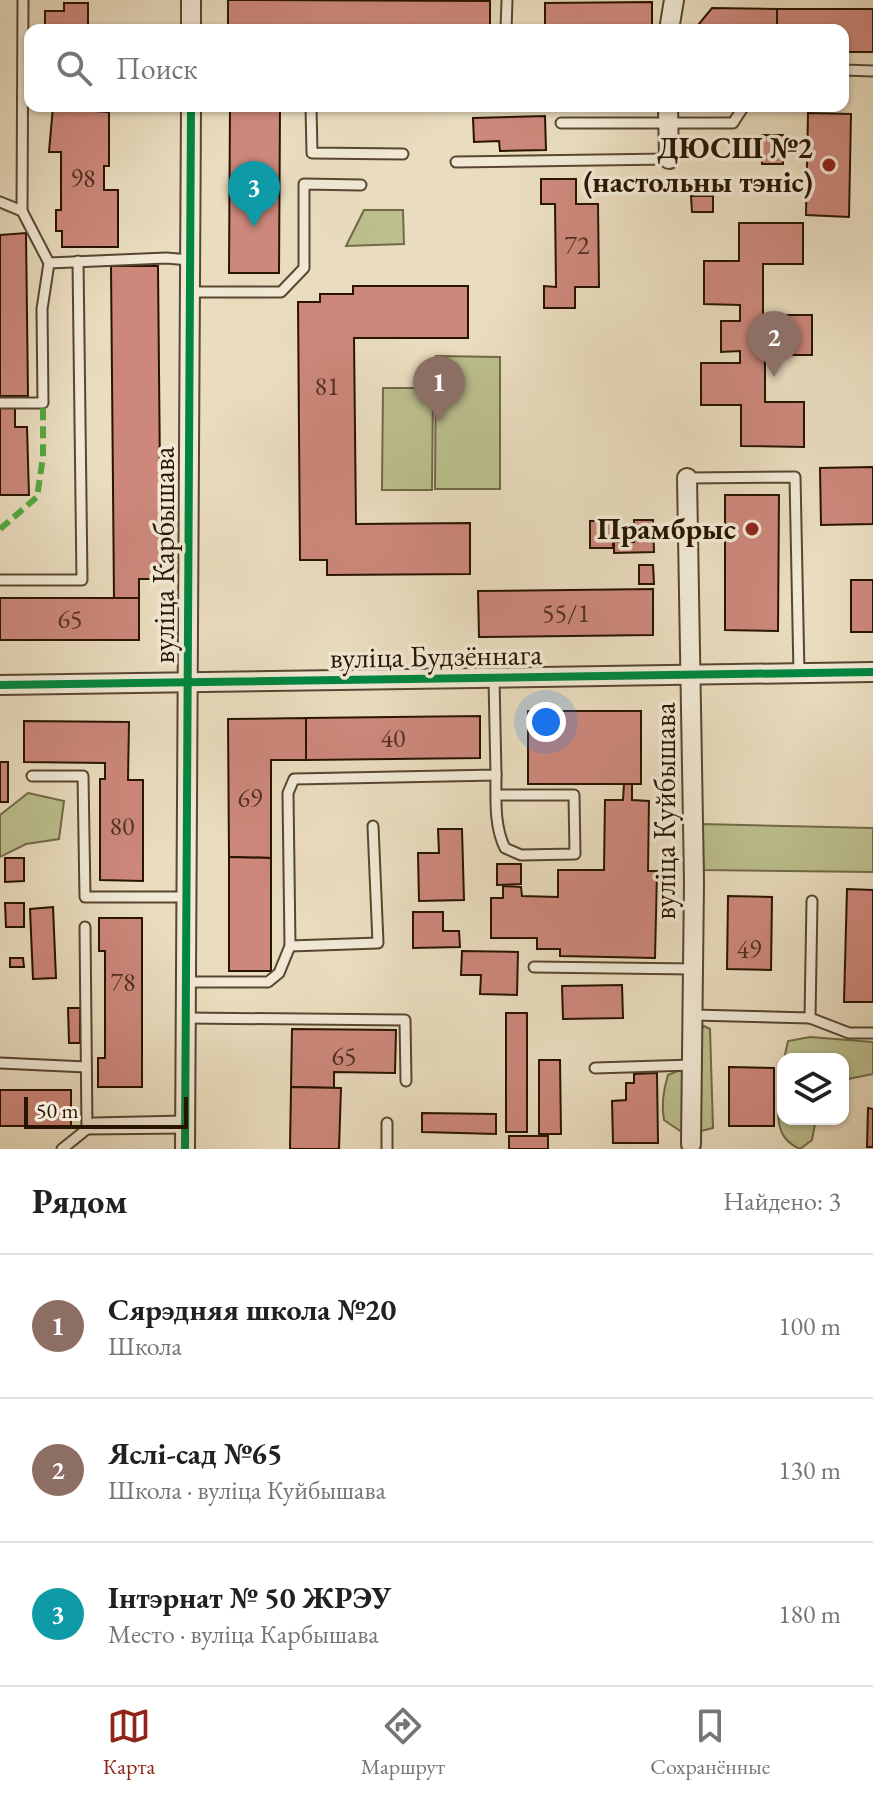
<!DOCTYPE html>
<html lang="ru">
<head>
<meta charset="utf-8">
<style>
	:root { --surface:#fff; --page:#f6f6f6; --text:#202124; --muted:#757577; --line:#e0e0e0; --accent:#8f2418 }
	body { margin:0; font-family:"EB Garamond",serif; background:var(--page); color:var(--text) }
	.controls { position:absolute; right:24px; bottom:24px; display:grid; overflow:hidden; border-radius:16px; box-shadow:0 2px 6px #0004 }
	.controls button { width:72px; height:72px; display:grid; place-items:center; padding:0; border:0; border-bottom:2px solid var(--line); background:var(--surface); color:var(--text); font:40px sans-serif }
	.scale { position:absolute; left:24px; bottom:20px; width:164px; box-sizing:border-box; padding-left:8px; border:4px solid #281400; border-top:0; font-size:22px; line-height:28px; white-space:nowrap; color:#281400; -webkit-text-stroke:6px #f1e9d5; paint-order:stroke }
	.you { position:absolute; left:546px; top:722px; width:28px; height:28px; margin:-20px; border:6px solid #fff; border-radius:50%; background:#1a73e8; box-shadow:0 0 0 12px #1a73e833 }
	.badge { display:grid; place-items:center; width:52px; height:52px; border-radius:50%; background:var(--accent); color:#fff; font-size:26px; font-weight:700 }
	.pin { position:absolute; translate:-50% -66px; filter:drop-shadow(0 2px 4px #0008) }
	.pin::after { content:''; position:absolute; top:42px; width:28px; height:24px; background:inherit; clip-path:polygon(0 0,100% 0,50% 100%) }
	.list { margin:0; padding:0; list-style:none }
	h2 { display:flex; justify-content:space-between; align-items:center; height:104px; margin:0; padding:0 32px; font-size:34px }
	h2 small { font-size:26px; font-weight:400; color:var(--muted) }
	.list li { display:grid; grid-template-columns:52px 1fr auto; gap:24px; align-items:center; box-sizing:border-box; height:144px; padding:0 32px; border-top:2px solid var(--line) }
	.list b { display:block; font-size:30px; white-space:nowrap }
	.list p { margin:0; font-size:26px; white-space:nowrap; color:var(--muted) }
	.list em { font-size:26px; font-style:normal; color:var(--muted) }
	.icon { flex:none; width:44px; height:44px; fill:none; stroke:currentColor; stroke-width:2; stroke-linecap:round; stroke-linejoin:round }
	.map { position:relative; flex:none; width:873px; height:1149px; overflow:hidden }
	.search { position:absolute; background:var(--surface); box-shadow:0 2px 6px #0004; left:24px; right:24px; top:24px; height:88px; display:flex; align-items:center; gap:20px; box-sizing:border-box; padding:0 28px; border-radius:16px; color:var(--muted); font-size:30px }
	.sheet { height:536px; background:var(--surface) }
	nav { display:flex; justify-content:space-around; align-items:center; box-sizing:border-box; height:112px; border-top:2px solid var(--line); background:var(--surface); font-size:22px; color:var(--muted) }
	nav a { display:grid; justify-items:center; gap:4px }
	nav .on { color:var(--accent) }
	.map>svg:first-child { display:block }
	.green { fill:#bcbf8e; stroke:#726a47; stroke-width:2 }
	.building { fill:#cd887b; stroke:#281400; stroke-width:2 }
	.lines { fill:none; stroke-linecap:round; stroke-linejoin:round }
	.service-casing { stroke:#584630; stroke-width:13 }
	.minor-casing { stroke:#584630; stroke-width:22 }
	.service { stroke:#f1e9d5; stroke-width:9 }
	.minor { stroke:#f1e9d5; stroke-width:18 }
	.quiet { stroke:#53a840; stroke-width:6; stroke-dasharray:12 6; stroke-linecap:butt }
	.cycleway-casing { stroke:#f1e9d5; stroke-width:13 }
	.cycleway { stroke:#00873e; stroke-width:8 }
	.poi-dot { fill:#8f2418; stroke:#f1e9d5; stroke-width:3 }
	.labels { text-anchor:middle; stroke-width:7; stroke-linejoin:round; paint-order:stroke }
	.number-label { font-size:26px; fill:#51311f }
	.poi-label { font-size:30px; font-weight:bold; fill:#281400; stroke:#f1e9d5; text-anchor:end }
	.street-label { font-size:30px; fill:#281400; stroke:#f1e9d5 }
</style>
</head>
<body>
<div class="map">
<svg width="873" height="1149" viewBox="0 0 873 1149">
	<rect width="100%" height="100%" fill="#eaddbf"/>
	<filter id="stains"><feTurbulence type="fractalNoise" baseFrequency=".0025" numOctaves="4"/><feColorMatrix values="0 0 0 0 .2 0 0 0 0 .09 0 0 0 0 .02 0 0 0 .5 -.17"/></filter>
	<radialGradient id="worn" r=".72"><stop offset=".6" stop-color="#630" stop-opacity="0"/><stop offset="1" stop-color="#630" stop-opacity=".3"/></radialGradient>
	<g class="green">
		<path d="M364,210H403L404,244L346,246Z"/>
		<path d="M436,356L500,357V489H435Z"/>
		<path d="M383,388H433L432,490H382Z"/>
		<path d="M28,793L64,801L59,839L26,844L0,857V815Z"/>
		<path d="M701,824L873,828V872L704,870Z"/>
		<path d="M704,1026L710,1029L713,1128L686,1135L664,1120C661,1104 663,1091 668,1075L685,1068L697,1035Z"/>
		<path d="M810,1037L873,1042V1074L843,1080V1059H784L788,1041Z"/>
		<path d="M783,1074V1119H816L812,1140L800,1149C768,1135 780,1104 783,1074Z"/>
	</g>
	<g class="building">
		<path d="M228,0L490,1V30H228Z"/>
		<path d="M652,2V30H545V3Z"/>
		<path d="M64,3H88V30H45V11H64Z"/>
		<path d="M712,8L777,9V30H694Z"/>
		<path d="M777,9H873V52H843V30H777Z"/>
		<path d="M53,106H95V111L109,112V166H104V190H118V247H62V231H56V210H61V152H49Z"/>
		<path d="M230,106H280L279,273H229Z"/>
		<path d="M808,113L851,114L849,217L806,215Z"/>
		<path d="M545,116L546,150L500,151L499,141L474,142L473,118Z"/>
		<rect x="762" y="135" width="21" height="29"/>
		<path d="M541,179H576V204H598L599,287H575V308H544V286L556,287L555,204H541Z"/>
		<path d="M691,196H713V212H692Z"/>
		<path d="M739,223H803V264H763V315H812V355H765V402H804V447L741,446V405H701V363H740V351L721,352V321H740V305L704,304V261H739Z"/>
		<path d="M26,233L28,396H0V235Z"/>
		<path d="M111,266H158L161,579H139V598H114Z"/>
		<path d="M353,286H468V338H354L356,524L470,523V574L327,575V560H300L298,302H320V294H353Z"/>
		<path d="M0,408H15V427H27L29,495H0Z"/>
		<path d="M873,467V524L821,525L820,468Z"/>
		<path d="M725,495H779L778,631L725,630Z"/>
		<path d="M634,520H653L654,552L614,553V542H634Z"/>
		<rect x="590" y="521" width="23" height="27"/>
		<path d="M639,565H653L654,584H639Z"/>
		<rect x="851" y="580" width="22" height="52"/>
		<path d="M653,589V635L479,637L478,591Z"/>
		<rect x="0" y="598" width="139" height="42"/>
		<rect x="528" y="711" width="113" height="73"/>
		<path d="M480,716V758L306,760V718Z"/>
		<path d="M306,718V760H271V858L229,857L228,719Z"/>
		<path d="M24,721L129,722L128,780H143V881L100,880V779H105V763L24,762Z"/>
		<rect x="0" y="762" width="8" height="40"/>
		<path d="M624,784H632V800L649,801L648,871H657L655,958L560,956V949H537V938H491V898H503V886L521,887L522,896L558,897V870H604L605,800H623Z"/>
		<path d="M438,829H462L464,900L419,901L418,853H439Z"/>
		<path d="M229,857L271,858V971H229Z"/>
		<path d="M5,858H24V881L5,882Z"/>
		<path d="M497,864H521V884L497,885Z"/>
		<path d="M847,889L873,890V1002H844Z"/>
		<path d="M728,896L772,897L771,970L727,969Z"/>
		<path d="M5,903H24V927H6Z"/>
		<path d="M53,907L56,978L33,979L30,909Z"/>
		<path d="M413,912H443V931H459L460,947L413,948Z"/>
		<path d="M99,918H142V1087H98V1058H105V951H99Z"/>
		<path d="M462,951L518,952L517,995L480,994L481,975H461Z"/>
		<path d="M10,958H23L24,967H10Z"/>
		<path d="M622,985L623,1018L563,1019L562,986Z"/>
		<path d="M68,1008H80V1043H69Z"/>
		<rect x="506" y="1013" width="21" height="119"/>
		<path d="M292,1029L396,1030L395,1073L334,1072V1088L291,1087Z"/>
		<path d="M539,1060H560L561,1134H539Z"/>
		<path d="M729,1067L774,1068V1126H729Z"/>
		<path d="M657,1073L658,1143H613L612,1101L626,1100V1083H634V1074Z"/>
		<path d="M291,1087L341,1088L339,1149H290Z"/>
		<rect x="0" y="1090" width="71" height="36"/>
		<path d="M868,1108L873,1109V1147H867Z"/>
		<path d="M422,1113L496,1114V1134L422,1132Z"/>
		<rect x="509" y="1136" width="39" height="13"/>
	</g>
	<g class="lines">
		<defs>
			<g id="service">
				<path d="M506,30L507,0"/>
				<path d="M843,70L873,71"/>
				<path d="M311,106L312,153L403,154"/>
				<path d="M561,123H733L744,106"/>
				<path d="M456,162L669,159"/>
				<path d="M0,202L22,211L49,263L166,258L190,260"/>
				<path d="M22,211L23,0"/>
				<path d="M190,292H281L304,268V184L361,185"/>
				<path d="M0,403H43L42,309L49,263"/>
				<path d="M687,478L795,477L799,674"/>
				<path d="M0,580H82L78,261"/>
				<path d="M496,775C496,799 494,826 505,848L521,855L575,854L574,795H496"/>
				<path d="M32,776H83L85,897H186"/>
				<path d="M85,927L87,1129"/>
				<path d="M290,946L378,943L373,826"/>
				<path d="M534,967L693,969"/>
				<path d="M186,982H268L279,973L290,946L288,793L294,779L496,775L494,679"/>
				<path d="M693,1015L810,1018L849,1033H873"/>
				<path d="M186,1018L405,1020L406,1081"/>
				<path d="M810,1018L812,901"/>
				<path d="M0,1063L86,1067"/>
				<path d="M595,1068L692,1065"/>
				<path d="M94,1123L185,1121"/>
				<path d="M62,1149L87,1129L185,1128"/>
				<path d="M387,1149V1123"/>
			</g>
			<g id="minor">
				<path d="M191,30V0"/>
				<path d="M669,30L674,0"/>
				<path d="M668,107L669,159"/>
				<path d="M687,478L694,881L691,1144"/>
				<path d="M0,685L873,672"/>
				<path d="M185,1149L191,106"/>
			</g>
		</defs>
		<use href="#service" class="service-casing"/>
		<use href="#minor" class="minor-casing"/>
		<use href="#service" class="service"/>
		<use href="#minor" class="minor"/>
		<path class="quiet" d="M0,529L37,497L43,457V403"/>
		<defs>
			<g id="cycleway">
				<path d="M0,685L873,672"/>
				<path d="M185,1149L191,106"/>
			</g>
		</defs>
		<use href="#cycleway" class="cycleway-casing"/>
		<use href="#cycleway" class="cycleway"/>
	</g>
	<g class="poi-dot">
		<circle cx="829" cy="165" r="8"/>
		<circle cx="752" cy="529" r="8"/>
	</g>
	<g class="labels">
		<g class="number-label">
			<text x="83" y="187">98</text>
			<text x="577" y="254">72</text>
			<text x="327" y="395">81</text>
			<text x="566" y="622">55/1</text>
			<text x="70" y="628">65</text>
			<text x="393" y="747">40</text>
			<text x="250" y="807">69</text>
			<text x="122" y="835">80</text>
			<text x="749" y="958">49</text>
			<text x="123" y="991">78</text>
			<text x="344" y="1065">65</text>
		</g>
		<g class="poi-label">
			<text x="813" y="158">ДЮСШ №2<tspan x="813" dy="34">(настольны тэніс)</tspan></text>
			<text x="736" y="539">Прамбрыс</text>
		</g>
		<g class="street-label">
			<text transform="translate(164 555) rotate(-90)" y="10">вуліца Карбышава</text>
			<text transform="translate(436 656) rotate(-1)" y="10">вуліца Будзённага</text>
			<text transform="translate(665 811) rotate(-90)" y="10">вуліца Куйбышава</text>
		</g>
	</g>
	<rect width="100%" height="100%" filter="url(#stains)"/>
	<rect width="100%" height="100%" fill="url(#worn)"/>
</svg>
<div class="controls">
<button><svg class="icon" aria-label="layers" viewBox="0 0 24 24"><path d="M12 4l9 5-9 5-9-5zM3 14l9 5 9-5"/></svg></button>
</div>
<div class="scale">50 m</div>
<div class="you"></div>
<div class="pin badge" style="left:439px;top:422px;background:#8d6e63">1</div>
<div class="pin badge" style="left:774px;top:377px;background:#8d6e63">2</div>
<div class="pin badge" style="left:254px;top:227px;background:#0f9aa8">3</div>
<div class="search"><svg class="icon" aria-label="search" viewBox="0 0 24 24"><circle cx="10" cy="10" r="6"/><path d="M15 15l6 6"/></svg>Поиск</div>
</div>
<section class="sheet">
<h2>Рядом<small>Найдено: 3</small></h2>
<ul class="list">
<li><span class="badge" style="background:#8d6e63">1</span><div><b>Сярэдняя школа №20</b><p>Школа</p></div><em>100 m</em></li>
<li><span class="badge" style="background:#8d6e63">2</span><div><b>Яслі-сад №65</b><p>Школа · вуліца Куйбышава</p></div><em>130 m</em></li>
<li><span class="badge" style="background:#0f9aa8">3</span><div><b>Інтэрнат № 50 ЖРЭУ</b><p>Место · вуліца Карбышава</p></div><em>180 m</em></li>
</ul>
</section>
<nav>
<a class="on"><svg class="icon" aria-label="map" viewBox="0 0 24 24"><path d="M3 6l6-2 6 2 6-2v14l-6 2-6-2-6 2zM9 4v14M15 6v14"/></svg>Карта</a>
<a><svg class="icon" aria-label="directions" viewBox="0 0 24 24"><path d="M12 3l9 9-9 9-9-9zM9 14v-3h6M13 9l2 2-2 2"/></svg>Маршрут</a>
<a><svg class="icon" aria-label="saved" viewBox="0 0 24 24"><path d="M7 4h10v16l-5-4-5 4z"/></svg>Сохранённые</a>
</nav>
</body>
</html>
